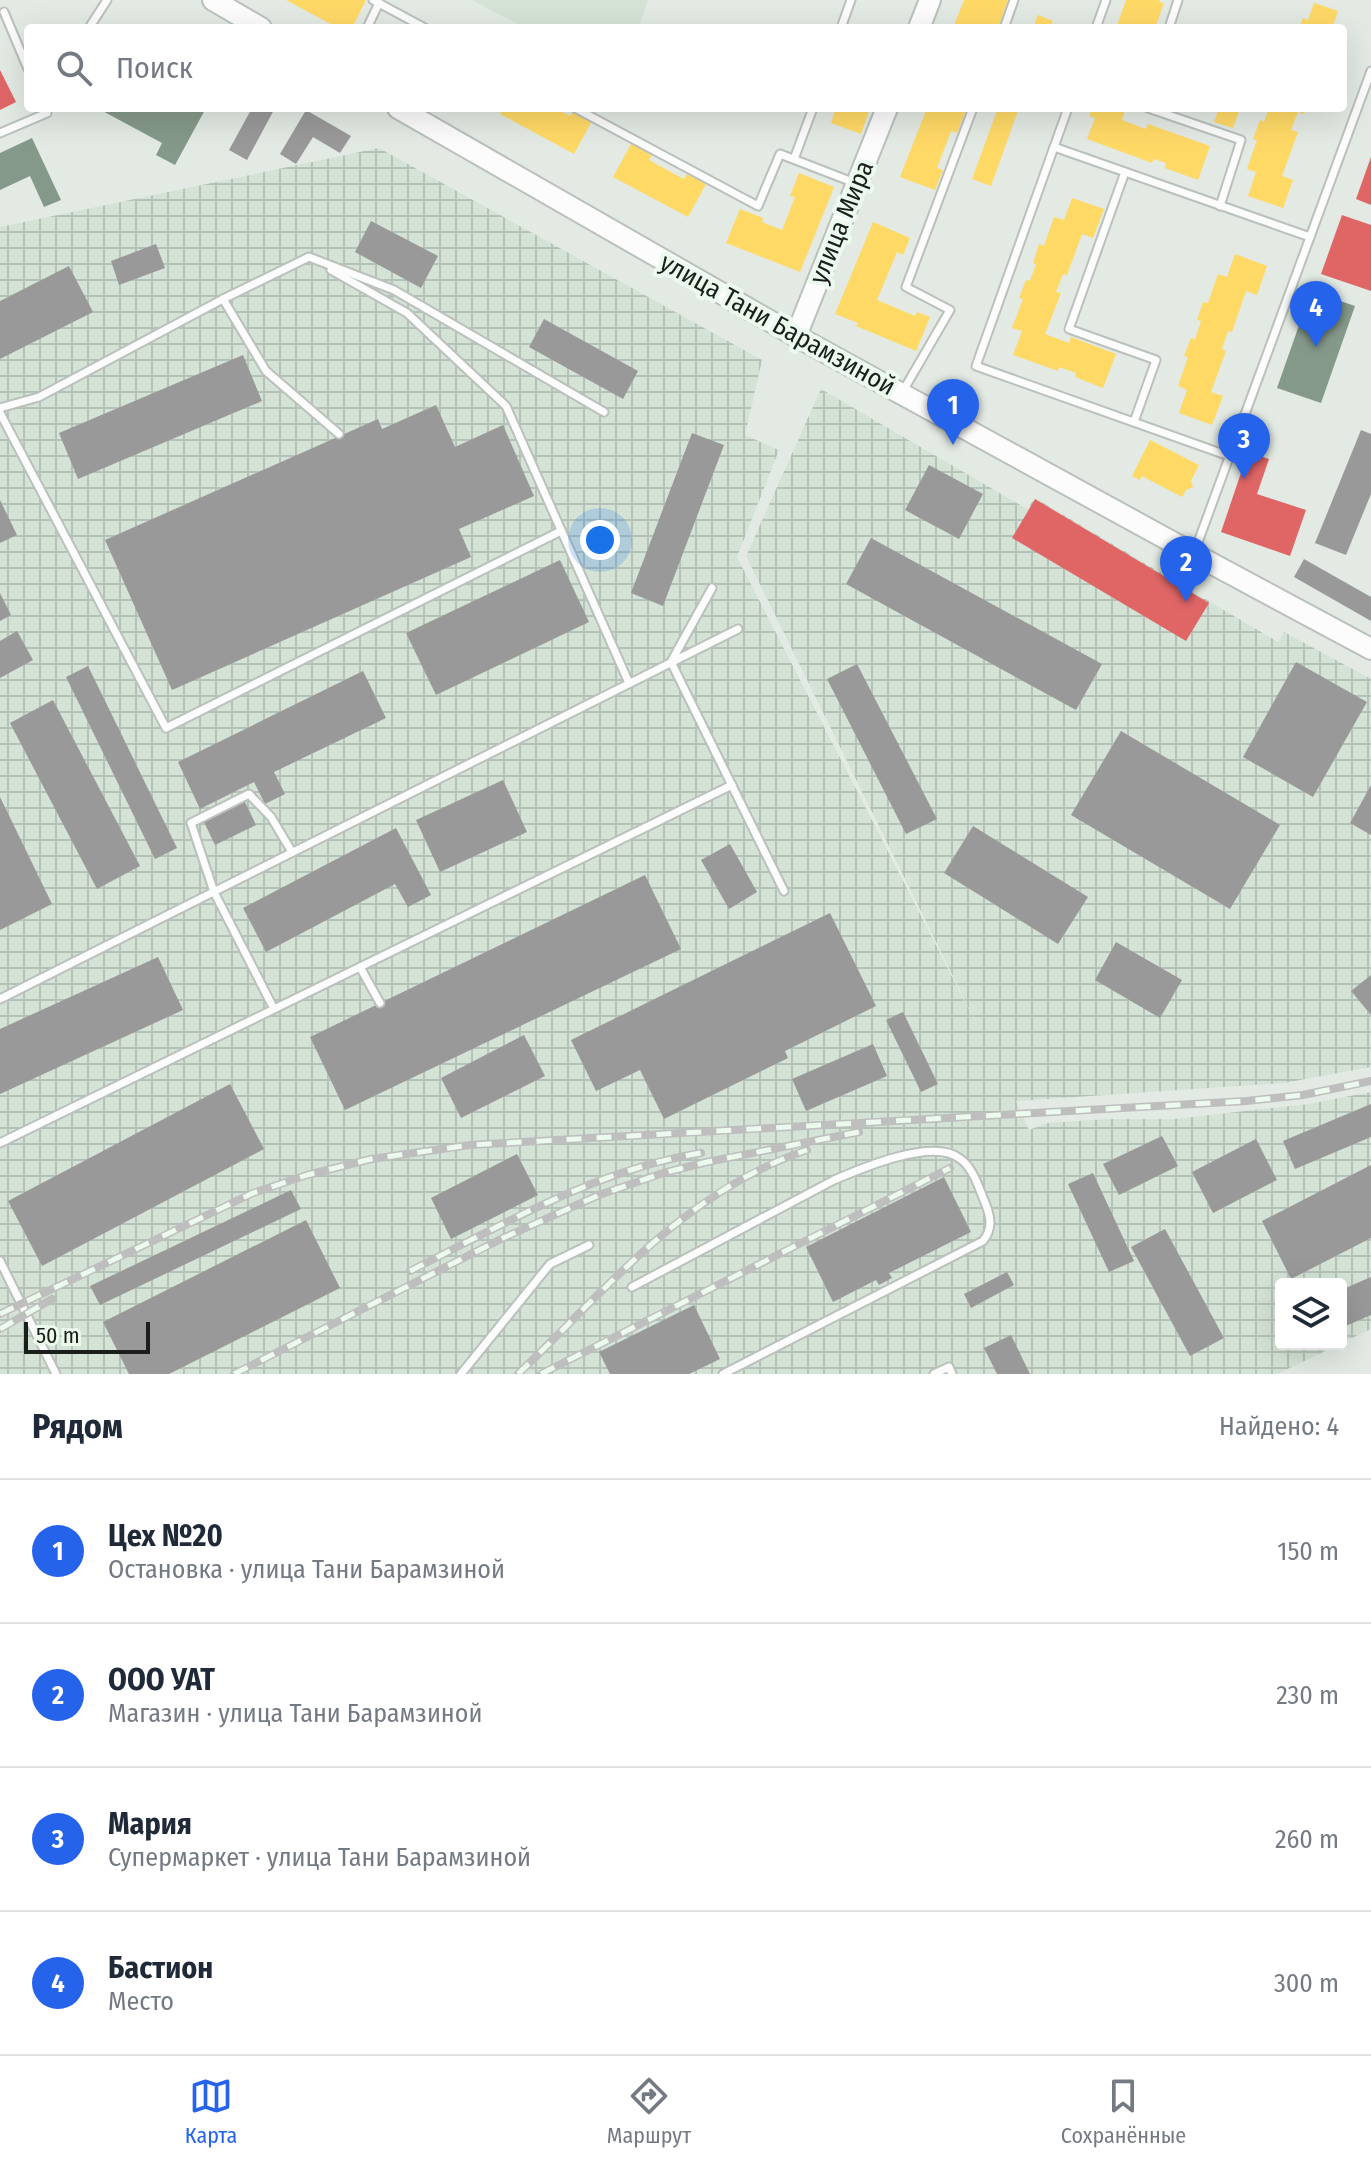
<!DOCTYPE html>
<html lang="ru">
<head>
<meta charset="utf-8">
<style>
	:root { --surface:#fff; --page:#f2f2f3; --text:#1f2937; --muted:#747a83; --line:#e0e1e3; --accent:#2563eb }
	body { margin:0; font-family:"Fira Sans Condensed",sans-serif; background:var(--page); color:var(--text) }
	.controls { position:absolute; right:24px; bottom:24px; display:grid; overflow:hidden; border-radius:8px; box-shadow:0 8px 32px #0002 }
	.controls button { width:72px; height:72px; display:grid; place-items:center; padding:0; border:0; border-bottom:2px solid var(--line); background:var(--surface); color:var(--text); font:40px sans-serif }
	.scale { position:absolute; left:24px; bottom:20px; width:126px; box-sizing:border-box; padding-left:8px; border:4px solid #1a1f1b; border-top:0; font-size:22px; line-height:28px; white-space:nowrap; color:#1a1f1b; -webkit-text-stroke:6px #ebfaed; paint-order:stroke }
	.you { position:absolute; left:600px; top:540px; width:28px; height:28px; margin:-20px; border:6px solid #fff; border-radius:50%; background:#1a73e8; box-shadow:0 0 0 12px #1a73e833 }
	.badge { display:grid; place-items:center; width:52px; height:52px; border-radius:50%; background:var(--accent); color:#fff; font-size:26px; font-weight:700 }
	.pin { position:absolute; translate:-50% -66px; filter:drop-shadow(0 2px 4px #0008) }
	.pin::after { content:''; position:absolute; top:42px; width:28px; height:24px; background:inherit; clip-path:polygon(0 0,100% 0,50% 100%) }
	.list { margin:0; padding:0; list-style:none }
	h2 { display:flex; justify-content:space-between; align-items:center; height:104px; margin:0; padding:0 32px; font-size:34px }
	h2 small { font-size:26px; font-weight:400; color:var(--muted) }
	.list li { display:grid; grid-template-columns:52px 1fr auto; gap:24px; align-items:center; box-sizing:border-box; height:144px; padding:0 32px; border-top:2px solid var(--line) }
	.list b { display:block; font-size:30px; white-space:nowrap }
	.list p { margin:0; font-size:26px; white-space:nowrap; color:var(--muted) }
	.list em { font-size:26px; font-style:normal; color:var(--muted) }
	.icon { flex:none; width:44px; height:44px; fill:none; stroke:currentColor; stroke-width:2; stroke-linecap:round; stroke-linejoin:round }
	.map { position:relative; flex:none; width:1371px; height:1374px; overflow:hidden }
	.search { position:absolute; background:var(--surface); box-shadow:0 8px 32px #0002; left:24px; right:24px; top:24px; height:88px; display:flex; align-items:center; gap:20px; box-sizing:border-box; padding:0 28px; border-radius:8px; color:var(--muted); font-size:30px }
	.sheet { height:680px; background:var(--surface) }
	nav { display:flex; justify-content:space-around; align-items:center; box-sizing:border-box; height:112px; border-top:2px solid var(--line); background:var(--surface); font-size:22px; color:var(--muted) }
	nav a { display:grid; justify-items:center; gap:4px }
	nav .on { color:var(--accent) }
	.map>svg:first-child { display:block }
	.built { fill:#d4e3d6 }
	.industrial { fill:url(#industrial-grid) }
	.homes { fill:#ffd966 }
	.shops { fill:#e06666 }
	.industry { fill:#999 }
	.building { fill:#85998a }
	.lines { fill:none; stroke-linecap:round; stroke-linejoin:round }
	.lane-casing { stroke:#bac0bb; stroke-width:11 }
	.secondary-casing { stroke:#bac0bb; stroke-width:24 }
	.lane { stroke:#fbfcfb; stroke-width:7 }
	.secondary { stroke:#fbfcfb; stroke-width:20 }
	.rail-casing { stroke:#bdbebd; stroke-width:8 }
	.rail { stroke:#ebfaed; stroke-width:5; stroke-dasharray:15; stroke-linecap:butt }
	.labels { text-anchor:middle; stroke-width:8; stroke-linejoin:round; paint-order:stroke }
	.street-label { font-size:26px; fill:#1a1f1b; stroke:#ebfaed }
</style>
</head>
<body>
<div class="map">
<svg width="1371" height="1374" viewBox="0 0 1371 1374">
	<defs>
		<pattern id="industrial-grid" width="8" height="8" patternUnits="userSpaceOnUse" patternTransform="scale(2)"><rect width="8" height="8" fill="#d4e3d6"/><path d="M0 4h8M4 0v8" fill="none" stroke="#b5c2b7"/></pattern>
	</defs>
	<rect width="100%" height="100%" fill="#e2eae3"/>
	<path class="built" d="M472,0H648L638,28H525Z"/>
	<path class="industrial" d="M379,148L762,360L745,435L779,450L737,557L978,1027L746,556L821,389L1027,509L1035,498L1278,642L1284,632L1371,679V1067L1284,1083L1016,1101L1029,1130L1047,1123L1107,1119H1174L1308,1104L1371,1092V1329L1341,1343V1284H1281V1344H1340L1277,1374H0V227Z"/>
	<g class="homes">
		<path d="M286,0H366L352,28H338Z"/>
		<path d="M964,0H1008L998,28H953Z"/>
		<path d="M1126,0H1160L1159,2L1164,3L1155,28H1116Z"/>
		<path d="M1314,3L1338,11L1332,28H1299L1303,18L1308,20Z"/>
		<path d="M1038,15L1053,21L1050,28H1033Z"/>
		<path d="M503,108H555L570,116L573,111L592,121L574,154L500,114Z"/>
		<path d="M836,108H870L861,134L831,123Z"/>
		<path d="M927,108H956L965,112L957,133L951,131L937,168L943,170L935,190L900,177Z"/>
		<path d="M998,108H1019L991,186L972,179Z"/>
		<path d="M1092,108H1126L1122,120L1146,129L1148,124L1210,146L1198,180L1165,168L1166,163L1154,159L1152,163L1087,139L1095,118L1089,116Z"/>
		<path d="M1219,108L1240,109L1233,128L1214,122Z"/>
		<path d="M1269,108H1306L1304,114L1298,112L1291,130L1298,132L1282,176L1293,180L1283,208L1248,196L1256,172L1247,169L1257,140L1253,139L1260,120L1264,122Z"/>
		<path d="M631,144L652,155L649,160L680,177L684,179L687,174L706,184L688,217L613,177Z"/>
		<path d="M799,173L834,187L800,272L726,243L740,209L763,218L762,222L782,230L795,197L790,196Z"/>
		<path d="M1072,198L1104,209L1093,238L1082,234L1067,275L1063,274L1056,292L1061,293L1045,334L1069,343L1071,337L1116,354L1103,388L1075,377L1076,373L1059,367L1058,371L1013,355L1022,331L1012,328L1023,299L1019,298L1026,280L1030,281L1036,264L1033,263L1039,244L1044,246L1054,217L1064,220Z"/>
		<path d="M873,222L910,238L903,255L897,252L877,300L915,316L917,312L930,317L916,351L856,326L858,323L835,314Z"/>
		<path d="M1235,254L1267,266L1257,295L1246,291L1232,332L1228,331L1222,349L1226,351L1211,392L1223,396L1212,425L1179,413L1187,390L1178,386L1188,357L1184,356L1191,338L1195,339L1201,321L1197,320L1203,302L1208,303L1218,274L1227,277Z"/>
		<path d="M1150,440L1199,465L1191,481L1193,487L1186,490L1182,497L1142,476L1140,480L1132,476Z"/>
	</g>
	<g class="shops">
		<path d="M0,70L16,102L0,110Z"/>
		<path d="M1371,157V205L1356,199Z"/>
		<path d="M1342,215L1371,225V291L1321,274Z"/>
		<path d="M1248,452L1269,459L1257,494L1306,510L1290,556L1221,532Z"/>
		<path d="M1035,499L1209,603L1186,641L1012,538Z"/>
	</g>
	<g class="industry">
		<path d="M252,108H275L247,160L229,150Z"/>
		<path d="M306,110L351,136L340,153L313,137L296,164L280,154Z"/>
		<path d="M371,221L438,256L421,288L355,252Z"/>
		<path d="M156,244L165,268L119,285L111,261Z"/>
		<path d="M69,266L93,312L0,359V301Z"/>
		<path d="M544,319L638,371L623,399L529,347Z"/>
		<path d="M243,355L262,401L78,479L59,433Z"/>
		<path d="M436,405L455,447L503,425L534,496L459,529L471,557L172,690L105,540L378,419L382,429Z"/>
		<path d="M1361,430L1371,434V494L1346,555L1315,543Z"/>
		<path d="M692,433L724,445L663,606L631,593Z"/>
		<path d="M929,465L983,494L959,539L905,510Z"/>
		<path d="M0,500L17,535L0,543Z"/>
		<path d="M871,538L1102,664L1076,710L846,584Z"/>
		<path d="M1304,559L1371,597V621L1294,577Z"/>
		<path d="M560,560L589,622L436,695L406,633Z"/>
		<path d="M0,593L11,615L0,621Z"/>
		<path d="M17,631L33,660L0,678V641Z"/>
		<path d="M1296,662L1367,702L1313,797L1243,757Z"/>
		<path d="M857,664L937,819L906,834L827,679Z"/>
		<path d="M88,666L177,848L155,859L66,677Z"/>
		<path d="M363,671L386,718L274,772L285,794L265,804L254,782L200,809L178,762Z"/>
		<path d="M53,700L140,866L97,889L10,723Z"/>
		<path d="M1121,731L1280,825L1230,909L1071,815Z"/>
		<path d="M503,780L527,832L440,872L416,820Z"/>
		<path d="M1371,785V835L1350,823Z"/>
		<path d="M0,797L52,904L0,930Z"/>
		<path d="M245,802L256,825L215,845L204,822Z"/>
		<path d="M973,826L1088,897L1058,944L944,873Z"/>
		<path d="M396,828L431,895L408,907L395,884L266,952L243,908Z"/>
		<path d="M730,844L757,892L729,909L701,860Z"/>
		<path d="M645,875L681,949L345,1110L310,1037Z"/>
		<path d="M830,913L876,1006L785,1051L788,1058L664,1119L640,1070L596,1091L571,1040Z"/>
		<path d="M1116,942L1182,980L1160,1018L1095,980Z"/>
		<path d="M158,957L183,1010L0,1094V1029Z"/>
		<path d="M1371,975V1015L1351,991Z"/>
		<path d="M903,1012L938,1084L921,1092L886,1020Z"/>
		<path d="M524,1035L545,1076L461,1118L441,1078Z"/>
		<path d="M873,1044L887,1076L806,1111L792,1079Z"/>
		<path d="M230,1084L264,1149L42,1266L8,1201Z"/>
		<path d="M1371,1104V1137L1295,1169L1283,1141Z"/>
		<path d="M1162,1136L1178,1166L1119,1195L1103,1164Z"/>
		<path d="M1256,1139L1277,1180L1213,1213L1192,1172Z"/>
		<path d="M517,1154L538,1195L451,1239L431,1198Z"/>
		<path d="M1371,1165V1238L1291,1279L1262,1221Z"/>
		<path d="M1093,1173L1134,1261L1109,1272L1068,1184Z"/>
		<path d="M944,1177L971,1232L889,1273L892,1278L879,1285L876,1280L833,1302L806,1247Z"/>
		<path d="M291,1190L301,1209L100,1305L90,1286Z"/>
		<path d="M306,1220L340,1288L169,1374H129L103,1322Z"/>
		<path d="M1165,1229L1224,1338L1190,1356L1131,1247Z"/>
		<path d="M1007,1272L1014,1285L971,1308L964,1294Z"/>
		<path d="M1371,1277V1315L1341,1328V1290Z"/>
		<path d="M694,1305L720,1359L689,1374H610L599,1352Z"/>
		<path d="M1011,1335L1030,1374H997L984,1348Z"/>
	</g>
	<g class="building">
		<path d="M97,108H206L175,165L156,155L162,143Z"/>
		<path d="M32,138L61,200L44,207L30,176L0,190V153Z"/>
		<path d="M1311,291L1355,306L1321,403L1277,388Z"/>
	</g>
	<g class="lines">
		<defs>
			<g id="lane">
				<path d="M373,0L425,28"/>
				<path d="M4,12L28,69"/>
				<path d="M89,28L107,0"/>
				<path d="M367,28L379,3"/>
				<path d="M841,28L851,0"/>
				<path d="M1004,28L1014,0"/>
				<path d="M1096,28L1106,0"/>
				<path d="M1169,28L1178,0"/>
				<path d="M575,108L758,206L780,154L855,183"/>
				<path d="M1068,108L1054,147L1310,237"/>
				<path d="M1148,108L1241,140L1220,206"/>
				<path d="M0,133L47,113L44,108"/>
				<path d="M1054,147L976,366L1229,456"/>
				<path d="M794,159L813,108"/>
				<path d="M1125,172L1069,329L1156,360L1134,422"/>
				<path d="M331,270L407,313L506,406L629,683"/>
				<path d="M223,299L266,371L339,434"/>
				<path d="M903,391L950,310L906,287L973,108"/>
				<path d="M0,408L39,397L223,299L309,257L394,290L604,412"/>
				<path d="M0,413L166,728L561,531"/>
				<path d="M1194,553L1371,71"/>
				<path d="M712,588L671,662L784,891"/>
				<path d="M360,967L380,1003"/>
				<path d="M0,999L738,629"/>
				<path d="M274,1009L214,892L191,823L249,794L271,817L292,852"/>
				<path d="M0,1143L732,785"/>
				<path d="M0,1261L56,1374"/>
				<path d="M632,1287L834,1180C862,1168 932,1138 959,1158C973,1167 978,1186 984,1200C990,1214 994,1228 983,1241L723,1374"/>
				<path d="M461,1374L550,1264L589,1245"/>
				<path d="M934,1374L949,1367L952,1374"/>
			</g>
			<g id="secondary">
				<path d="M213,0L261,28"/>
				<path d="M919,28L930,0"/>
				<path d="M398,108L796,336L1194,554L1371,649"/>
				<path d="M796,336L887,108"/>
			</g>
		</defs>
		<use href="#lane" class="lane-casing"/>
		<use href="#secondary" class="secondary-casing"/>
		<use href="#lane" class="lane"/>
		<use href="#secondary" class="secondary"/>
		<defs>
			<g id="rail">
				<path d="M410,1271C504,1224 596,1170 701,1153"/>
				<path d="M0,1314L253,1193L307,1175L371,1159L470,1145L1246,1101L1303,1095L1371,1081"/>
				<path d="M0,1329L52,1299"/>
				<path d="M234,1374L503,1238L599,1195L663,1173L707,1162L859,1132"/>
				<path d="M518,1374C607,1289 685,1191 807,1150"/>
				<path d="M541,1374L950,1168"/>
			</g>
		</defs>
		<use href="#rail" class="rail-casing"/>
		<use href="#rail" class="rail"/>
	</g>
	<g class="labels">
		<g class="street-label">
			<text transform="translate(841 222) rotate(-68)" y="9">улица Мира</text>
			<text transform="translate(778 324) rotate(29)" y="9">улица Тани Барамзиной</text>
		</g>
	</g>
</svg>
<div class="controls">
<button><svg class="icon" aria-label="layers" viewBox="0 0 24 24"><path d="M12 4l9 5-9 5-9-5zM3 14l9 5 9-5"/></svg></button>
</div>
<div class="scale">50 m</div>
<div class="you"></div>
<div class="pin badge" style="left:953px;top:445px">1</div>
<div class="pin badge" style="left:1186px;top:602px">2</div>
<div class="pin badge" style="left:1244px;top:479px">3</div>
<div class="pin badge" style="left:1316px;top:347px">4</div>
<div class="search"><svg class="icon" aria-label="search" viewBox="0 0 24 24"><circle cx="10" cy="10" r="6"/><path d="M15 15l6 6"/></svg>Поиск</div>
</div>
<section class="sheet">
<h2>Рядом<small>Найдено: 4</small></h2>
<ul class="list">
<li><span class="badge">1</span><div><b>Цех №20</b><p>Остановка · улица Тани Барамзиной</p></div><em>150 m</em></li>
<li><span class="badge">2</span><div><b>ООО УАТ</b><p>Магазин · улица Тани Барамзиной</p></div><em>230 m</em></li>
<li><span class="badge">3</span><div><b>Мария</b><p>Супермаркет · улица Тани Барамзиной</p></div><em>260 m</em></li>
<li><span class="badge">4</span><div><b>Бастион</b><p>Место</p></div><em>300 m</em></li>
</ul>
</section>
<nav>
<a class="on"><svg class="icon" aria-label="map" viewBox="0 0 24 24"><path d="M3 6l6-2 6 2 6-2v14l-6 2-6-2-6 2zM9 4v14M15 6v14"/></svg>Карта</a>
<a><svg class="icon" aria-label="directions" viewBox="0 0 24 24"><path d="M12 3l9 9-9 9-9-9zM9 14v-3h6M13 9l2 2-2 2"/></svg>Маршрут</a>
<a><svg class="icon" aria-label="saved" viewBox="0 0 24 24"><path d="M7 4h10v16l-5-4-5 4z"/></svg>Сохранённые</a>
</nav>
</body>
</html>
